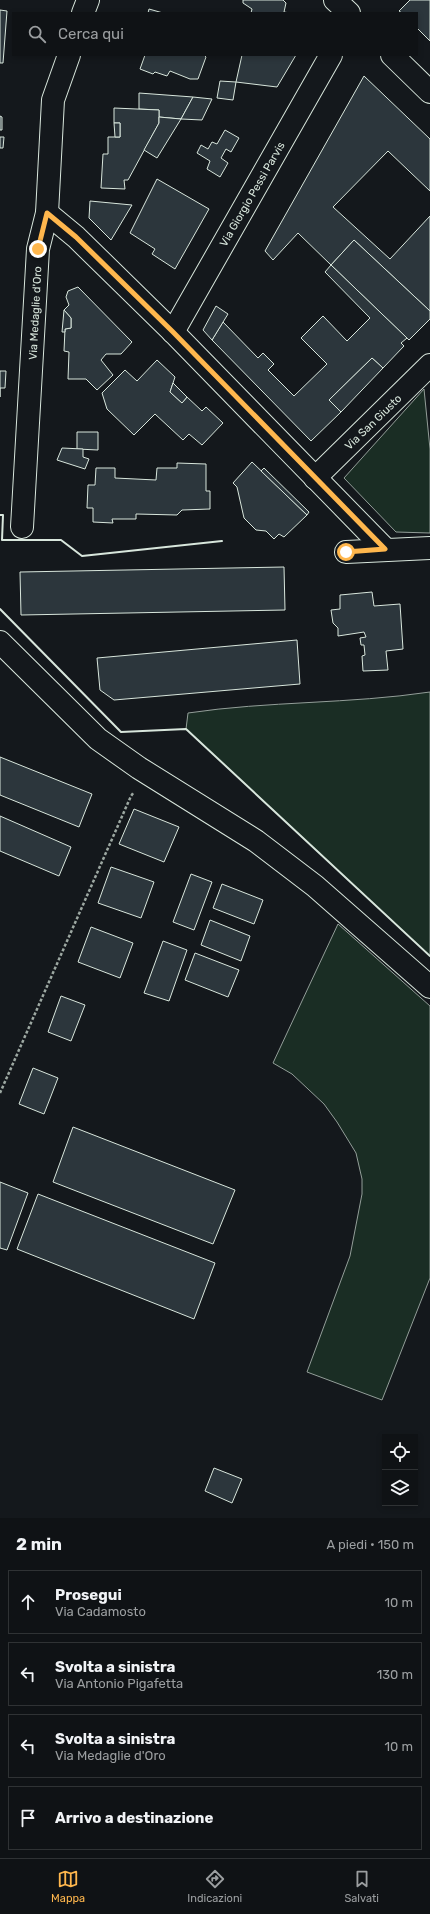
<!DOCTYPE html>
<html lang="it">
<head>
<meta charset="utf-8">
<style>
	:root { --surface:#0f1215; --page:#1d2022; --text:#f1f3f6; --muted:#9b9ea0; --line:#2f3234; --accent:#ffb74d }
	body { margin:0; font-family:Rubik,sans-serif; background:var(--page); color:var(--text) }
	.controls { position:absolute; right:12px; bottom:12px; display:grid; overflow:hidden; border-radius:0px; box-shadow:0 2px 6px #0003 }
	.controls button { width:36px; height:36px; display:grid; place-items:center; padding:0; border:0; border-bottom:1px solid var(--line); background:var(--surface); color:var(--text); font:20px sans-serif }
	.stop { position:absolute; width:12px; height:12px; margin:-9px; border:3px solid #ffb74d; border-radius:50%; background:#fff }
	.stop.end { background:#ffb74d; border-color:#fff; box-shadow:0 1px 4px #0008 }
	.list { margin:0; padding:0; list-style:none }
	h2 { display:flex; justify-content:space-between; align-items:center; height:52px; margin:0; padding:0 16px; font-size:17px }
	h2 small { font-size:13px; font-weight:400; color:var(--muted) }
	.list li { display:grid; grid-template-columns:26px 1fr auto; gap:12px; align-items:center; box-sizing:border-box; height:64px; margin:0 8px 8px; padding:0 8px; border:1px solid var(--line); border-radius:0px }
	.list b { display:block; font-size:15px; white-space:nowrap }
	.list p { margin:0; font-size:13px; white-space:nowrap; color:var(--muted) }
	.list em { font-size:13px; font-style:normal; color:var(--muted) }
	.icon { flex:none; width:22px; height:22px; fill:none; stroke:currentColor; stroke-width:2; stroke-linecap:round; stroke-linejoin:round }
	.map { position:relative; flex:none; width:430px; height:1518px; overflow:hidden }
	.search { position:absolute; background:var(--surface); box-shadow:0 2px 6px #0003; left:12px; right:12px; top:12px; height:44px; display:flex; align-items:center; gap:10px; box-sizing:border-box; padding:0 14px; border-radius:0px; color:var(--muted); font-size:15px }
	.sheet { height:340px; background:var(--surface) }
	nav { display:flex; justify-content:space-around; align-items:center; box-sizing:border-box; height:56px; border-top:1px solid var(--line); background:var(--surface); font-size:11px; color:var(--muted) }
	nav a { display:grid; justify-items:center; gap:2px }
	nav .on { color:var(--accent) }
	.map>svg:first-child { display:block }
	.green { fill:#1a2d24; stroke:#939e99 }
	.building { fill:#2c363c; stroke:#d8e6dc }
	.lines { fill:none; stroke-linecap:round; stroke-linejoin:round }
	.minor-casing { stroke:#d8e6dc; stroke-width:24 }
	.path { stroke:#9da8a2; stroke-width:2.5; stroke-dasharray:3 2; stroke-linecap:butt }
	.minor { stroke:#14181c; stroke-width:22 }
	.wall { stroke:#d8e6dc; stroke-width:2 }
	.route { stroke:#ffb74d; stroke-width:5 }
	.labels { text-anchor:middle; stroke-width:3; stroke-linejoin:round; paint-order:stroke }
	.street-label { font-size:11px; fill:#d8e6dc; stroke:#14181c }
</style>
</head>
<body>
<div class="map">
<svg width="430" height="1518" viewBox="0 0 430 1518">
	<rect width="100%" height="100%" fill="#14181c"/>
	<g class="green">
		<path d="M424,389L430,449V533L396,532L344,478Z"/>
		<path d="M430,692V956L186,729L188,713C268,701 350,704 430,692Z"/>
		<path d="M338,924L430,1006V1278L382,1400L307,1372L350,1256L362,1194V1179L356,1153L337,1122L324,1104L292,1074L273,1063Z"/>
	</g>
	<g class="building">
		<path d="M243,0H283L286,3L284,12L290,13H251L252,9L243,3Z"/>
		<path d="M410,0H430V41L417,28V13H402L399,11Z"/>
		<path d="M149,9L163,13H148Z"/>
		<path d="M0,10L7,11L3,63H0Z"/>
		<path d="M145,55H204L206,57L198,79H190L170,71L167,76L155,72L153,74L140,69Z"/>
		<path d="M242,55H296L277,87L236,82Z"/>
		<path d="M364,76L430,139V191L388,151L333,207L390,259L430,216V311L354,240L331,265L298,233L273,260L265,251Z"/>
		<path d="M220,81L236,82L233,100L217,98Z"/>
		<path d="M139,93L193,97L181,119L159,117V110L139,109Z"/>
		<path d="M193,97L212,99L202,120L181,119Z"/>
		<path d="M114,108L159,110V123L128,180H124L125,189L101,188L103,154H108V137H120V123H114Z"/>
		<path d="M0,116L2,117V130H0Z"/>
		<path d="M159,117L181,119L157,158L144,150L159,123Z"/>
		<path d="M114,123H120V137H115Z"/>
		<path d="M225,130L239,138L231,152L226,149L221,158L228,163L220,177L207,169L210,161L197,153L201,145L208,149L212,142L217,144Z"/>
		<path d="M0,137H4L3,148H0Z"/>
		<path d="M157,179L209,209L175,269L152,254L155,249L130,233Z"/>
		<path d="M90,201L132,205L111,240L89,218Z"/>
		<path d="M354,240L430,311V319L409,340L331,265Z"/>
		<path d="M331,265L407,338L401,343L404,346L383,368L372,358L329,400L341,412L311,441L212,340L223,322L258,358L263,353L274,364L268,370L294,396L327,364L301,338L323,316L347,341L370,318L325,272Z"/>
		<path d="M78,287L132,342L121,354H106L101,360L113,375L97,390L86,379H68L69,352L64,351L65,329L71,328V318L64,310L69,305L66,297L68,291Z"/>
		<path d="M216,306L228,314L212,340L203,330Z"/>
		<path d="M64,310L71,318V328L65,329V332H62Z"/>
		<path d="M372,358L383,368L341,412L329,400Z"/>
		<path d="M157,360L175,377L170,392L182,403L187,397L202,411L206,407L223,423L202,445L189,434L183,440L155,414L134,435L107,409L102,393L125,370L137,381Z"/>
		<path d="M0,371H6L5,388H0V397Z"/>
		<path d="M173,383L187,397L182,403L170,392Z"/>
		<path d="M77,432H98V450L77,449Z"/>
		<path d="M62,448L83,449V457L89,459L85,469L57,460Z"/>
		<path d="M252,462L307,515L284,537L279,534L274,539L266,531L256,530L244,518L237,487L233,483Z"/>
		<path d="M177,463L206,464V491H210V509L182,510L177,515L136,514V519H112L113,523L93,522V508H87L88,485H95L96,468H115V478L156,480L157,468H177Z"/>
		<path d="M264,468L309,512L307,515L261,471Z"/>
		<path d="M284,567L285,610L21,615L20,572Z"/>
		<path d="M372,592L374,606L400,604L403,649L386,651L388,670L363,671L362,656L365,655L364,645H361L360,638L366,637L364,632L338,636V628L333,623L331,610L340,609V595Z"/>
		<path d="M297,640L300,684L114,700L100,690L97,658Z"/>
		<path d="M0,757L92,794L79,827L0,795Z"/>
		<path d="M134,809L179,827L164,862L119,844Z"/>
		<path d="M0,816L71,847L59,876L0,851Z"/>
		<path d="M111,867L154,882L141,918L98,903Z"/>
		<path d="M191,874L212,882L194,930L173,922Z"/>
		<path d="M222,884L263,900L254,924L213,908Z"/>
		<path d="M210,920L250,936L241,961L201,945Z"/>
		<path d="M91,927L133,943L120,978L78,962Z"/>
		<path d="M163,941L187,950L169,1001L144,993Z"/>
		<path d="M195,953L239,970L228,997L185,980Z"/>
		<path d="M61,996L85,1005L71,1041L48,1032Z"/>
		<path d="M33,1068L58,1078L44,1114L19,1104Z"/>
		<path d="M73,1127L235,1190L213,1244L53,1182Z"/>
		<path d="M0,1182L28,1193L7,1250L0,1248Z"/>
		<path d="M38,1194L215,1263L194,1319L17,1249Z"/>
		<path d="M214,1468L242,1479L232,1503L205,1491Z"/>
	</g>
	<g class="lines">
		<defs>
			<g id="minor">
				<path d="M335,0L349,13"/>
				<path d="M83,13L88,0"/>
				<path d="M392,55L430,92"/>
				<path d="M47,213L76,237L173,332L385,549"/>
				<path d="M173,332L331,55"/>
				<path d="M315,478L430,365"/>
				<path d="M22,527L38,249L47,213L53,100L69,55"/>
				<path d="M346,552L430,548"/>
				<path d="M0,642L98,739L139,768L256,841L315,886L430,987"/>
			</g>
		</defs>
		<use href="#minor" class="minor-casing"/>
		<path class="path" d="M0,1093L131,796L134,792"/>
		<use href="#minor" class="minor"/>
		<g class="wall">
			<path d="M0,515H3L2,540H61L82,556L222,541"/>
			<path d="M0,609L121,732L186,729L430,956"/>
		</g>
	</g>
	<g class="lines">
		<path class="route" d="M38,249L47,213L76,237L173,332L385,549L346,552"/>
	</g>
	<g class="labels">
		<g class="street-label">
			<text transform="translate(252 194) rotate(-60)" y="4">Via Giorgio Pessi Parvis</text>
			<text transform="translate(35 313) rotate(-87)" y="4">Via Medaglie d'Oro</text>
			<text transform="translate(373 422) rotate(-44)" y="4">Via San Giusto</text>
		</g>
	</g>
</svg>
<div class="controls">
<button><svg class="icon" aria-label="locate" viewBox="0 0 24 24"><circle cx="12" cy="12" r="6"/><path d="M12 2v4M12 18v4M2 12h4M18 12h4"/></svg></button>
<button><svg class="icon" aria-label="layers" viewBox="0 0 24 24"><path d="M12 4l9 5-9 5-9-5zM3 14l9 5 9-5"/></svg></button>
</div>
<div class="stop" style="left:346px;top:552px"></div>
<div class="stop end" style="left:38px;top:249px"></div>
<div class="search"><svg class="icon" aria-label="search" viewBox="0 0 24 24"><circle cx="10" cy="10" r="6"/><path d="M15 15l6 6"/></svg>Cerca qui</div>
</div>
<section class="sheet">
<h2>2 min<small>A piedi · 150 m</small></h2>
<ul class="list">
<li><svg class="icon" aria-label="ahead" viewBox="0 0 24 24"><path d="M12 20V5M6 11l6-6 6 6"/></svg><div><b>Prosegui</b><p>Via Cadamosto</p></div><em>10 m</em></li>
<li><svg class="icon" aria-label="left" viewBox="0 0 24 24"><path d="M17 20v-9H6M10 6l-5 5 5 5"/></svg><div><b>Svolta a sinistra</b><p>Via Antonio Pigafetta</p></div><em>130 m</em></li>
<li><svg class="icon" aria-label="left" viewBox="0 0 24 24"><path d="M17 20v-9H6M10 6l-5 5 5 5"/></svg><div><b>Svolta a sinistra</b><p>Via Medaglie d'Oro</p></div><em>10 m</em></li>
<li><svg class="icon" aria-label="arrive" viewBox="0 0 24 24"><path d="M6 21V4h12l-3 4 3 4H6"/></svg><div><b>Arrivo a destinazione</b></div></li>
</ul>
</section>
<nav>
<a class="on"><svg class="icon" aria-label="map" viewBox="0 0 24 24"><path d="M3 6l6-2 6 2 6-2v14l-6 2-6-2-6 2zM9 4v14M15 6v14"/></svg>Mappa</a>
<a><svg class="icon" aria-label="directions" viewBox="0 0 24 24"><path d="M12 3l9 9-9 9-9-9zM9 14v-3h6M13 9l2 2-2 2"/></svg>Indicazioni</a>
<a><svg class="icon" aria-label="saved" viewBox="0 0 24 24"><path d="M7 4h10v16l-5-4-5 4z"/></svg>Salvati</a>
</nav>
</body>
</html>
